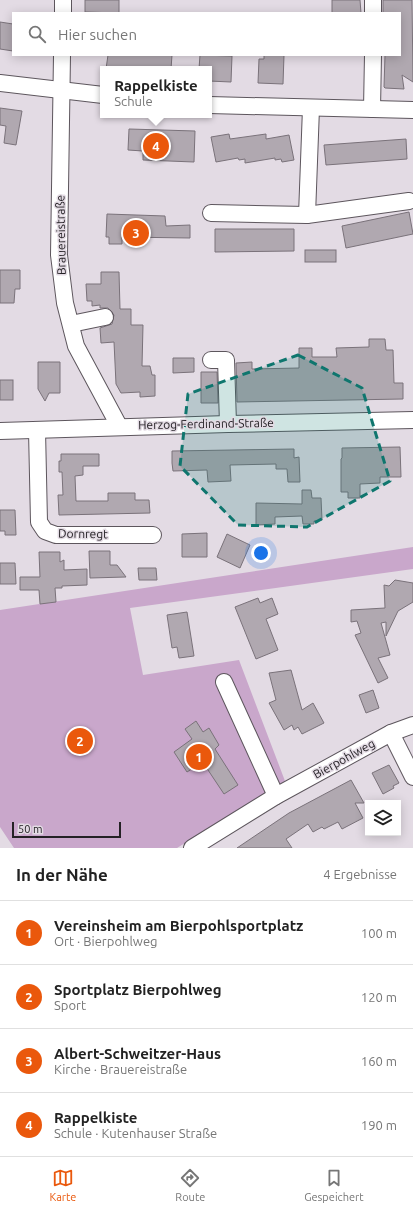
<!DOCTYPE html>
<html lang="de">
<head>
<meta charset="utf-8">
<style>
	:root { --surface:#fff; --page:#f6f6f6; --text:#222; --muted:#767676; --line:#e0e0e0; --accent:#ea580c }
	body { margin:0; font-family:Ubuntu,sans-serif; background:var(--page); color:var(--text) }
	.controls { position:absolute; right:12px; bottom:12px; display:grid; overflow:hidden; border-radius:0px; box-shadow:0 2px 10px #0003 }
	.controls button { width:36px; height:36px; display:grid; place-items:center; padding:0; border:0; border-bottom:1px solid var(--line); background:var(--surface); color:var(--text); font:20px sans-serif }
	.scale { position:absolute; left:12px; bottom:10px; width:109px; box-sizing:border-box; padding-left:4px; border:2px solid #242125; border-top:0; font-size:11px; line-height:14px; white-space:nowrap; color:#242125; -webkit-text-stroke:3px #e3dbe4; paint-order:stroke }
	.you { position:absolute; left:261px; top:553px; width:14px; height:14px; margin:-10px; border:3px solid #fff; border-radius:50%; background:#1a73e8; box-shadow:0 0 0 6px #1a73e833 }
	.badge { display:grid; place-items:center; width:26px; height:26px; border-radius:50%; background:var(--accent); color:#fff; font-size:13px; font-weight:700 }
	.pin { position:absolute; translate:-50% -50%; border:2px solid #fff; box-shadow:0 1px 4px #0006 }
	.popup { position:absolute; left:100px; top:66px; width:112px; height:52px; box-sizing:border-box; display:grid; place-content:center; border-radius:0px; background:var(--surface); filter:drop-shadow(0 1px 3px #0005); font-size:13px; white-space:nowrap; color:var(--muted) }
	.popup b { font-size:15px; color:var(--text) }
	.popup::after { content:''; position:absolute; left:50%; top:100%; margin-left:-8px; border:8px solid transparent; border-top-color:var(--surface) }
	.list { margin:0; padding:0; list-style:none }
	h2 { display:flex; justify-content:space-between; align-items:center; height:52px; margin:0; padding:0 16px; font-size:17px }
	h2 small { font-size:13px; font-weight:400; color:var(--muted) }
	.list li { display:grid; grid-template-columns:26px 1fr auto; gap:12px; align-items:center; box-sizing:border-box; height:64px; padding:0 16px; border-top:1px solid var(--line) }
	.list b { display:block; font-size:15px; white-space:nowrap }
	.list p { margin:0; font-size:13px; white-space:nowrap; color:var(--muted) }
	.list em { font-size:13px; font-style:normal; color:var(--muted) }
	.icon { flex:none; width:22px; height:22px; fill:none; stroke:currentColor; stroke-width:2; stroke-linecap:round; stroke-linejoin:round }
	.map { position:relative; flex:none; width:413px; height:848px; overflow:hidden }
	.search { position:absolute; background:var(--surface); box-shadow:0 2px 10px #0003; left:12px; right:12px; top:12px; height:44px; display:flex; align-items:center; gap:10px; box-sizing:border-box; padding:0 14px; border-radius:0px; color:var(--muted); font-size:15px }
	.sheet { height:308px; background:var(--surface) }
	nav { display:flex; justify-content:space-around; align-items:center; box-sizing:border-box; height:56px; border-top:1px solid var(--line); background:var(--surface); font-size:11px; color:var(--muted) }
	nav a { display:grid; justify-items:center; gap:2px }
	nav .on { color:var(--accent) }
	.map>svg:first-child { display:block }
	.green { fill:#c9a7cb }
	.building { fill:#b0a8b0; stroke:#7a727a }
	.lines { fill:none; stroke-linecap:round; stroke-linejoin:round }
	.minor-casing { stroke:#5d565d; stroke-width:18 }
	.minor { stroke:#fff; stroke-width:16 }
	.marked { fill:#0f766e; fill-opacity:0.2; stroke:#0f766e; stroke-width:3; stroke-dasharray:8 5; stroke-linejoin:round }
	.labels { text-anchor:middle; stroke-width:3; stroke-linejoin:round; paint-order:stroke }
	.street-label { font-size:12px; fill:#242125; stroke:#e3dbe4 }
</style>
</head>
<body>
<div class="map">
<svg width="413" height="848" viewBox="0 0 413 848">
	<rect width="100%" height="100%" fill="#e3dbe4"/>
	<path class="green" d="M413,547V569L130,608L143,675L239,660L285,781L177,848H14L0,827V610Z"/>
	<g class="building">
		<path d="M85,0H119V13L85,12Z"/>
		<path d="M332,0H360L361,13H332Z"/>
		<path d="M383,0H412L413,82L402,75L404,89L385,88L384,87L385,55H400V13H383Z"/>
		<path d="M0,22L13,24V51L0,49Z"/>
		<path d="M108,55H172L171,69H106Z"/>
		<path d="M200,55L232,56L231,82L209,81V69H199Z"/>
		<path d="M264,55H284L283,84L258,83L259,59H264Z"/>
		<path d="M0,108L22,111L16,145L4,143L6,126L0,125Z"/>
		<path d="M129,129L195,131L194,162L143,160V151L128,150Z"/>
		<path d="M229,134L230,139L266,134V139L289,135L294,160L282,162L281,159L275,160V158L245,163V159L239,160L238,158L216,162L211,137Z"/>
		<path d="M406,139L407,159L326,165L324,145Z"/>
		<path d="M409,212L413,234L346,248L342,226Z"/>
		<path d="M107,214L165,216L166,226L190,225V238L122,237V244H109V237H106Z"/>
		<path d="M215,229H294V251L215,252Z"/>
		<rect x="305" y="250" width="31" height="12"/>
		<path d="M0,270H20V289H15L14,303H0Z"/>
		<path d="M101,272H119L120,309H131V325H143L142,366H150L152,375H155V396L140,397V392L121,393L116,384L114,342L101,343L100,328L112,324L114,315L108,308H100V305L92,306V301H87L86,284H101Z"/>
		<path d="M369,339H385L386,350H393L394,383H403V399L237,402L236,363L252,362V369L299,368V348H312V357H337L336,348L369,347Z"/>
		<path d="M173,358H194V372L173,373Z"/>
		<path d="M38,362H60V393H49L45,401L38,389Z"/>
		<path d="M201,372H217L218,403H201Z"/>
		<rect x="0" y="380" width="13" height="20"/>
		<path d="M400,447L401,477H380V483L360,484V498H348V492H341V459L342,458V448Z"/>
		<path d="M294,449V458L299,457L300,482H288L287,469H276V464L230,465L231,481L208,482L207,470L173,471L172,463V451Z"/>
		<path d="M61,454H99V466H83V475L75,476L76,501H108V493H135V500H149L150,513L59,515L58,495H63L62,472H59V461H61Z"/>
		<path d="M302,490H311L312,498H321L322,520L314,521V524H303L302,516L275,517V524L256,525V503L302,504Z"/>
		<path d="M0,510H15L16,535H5V531H0Z"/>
		<path d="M207,533V557H182V534Z"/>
		<path d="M227,534L250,545L240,568L217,557Z"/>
		<path d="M89,551H110V565H117L126,577L90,578Z"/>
		<path d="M39,552H60V562L64,560V570L87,569V585L62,586V588H55L56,602L40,604L39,590H20V577H40Z"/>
		<path d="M0,563H15L16,584H0Z"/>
		<path d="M138,568H156L157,580H139Z"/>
		<path d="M395,580L413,583V602L398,611L386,636V622L381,623L390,655L378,658L388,678L378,683L355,635L361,633L357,621L351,622V610L385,608L384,585L389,586Z"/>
		<path d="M258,598L260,603L272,598L278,614L266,619L278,650L256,659L235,607Z"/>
		<path d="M187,612L194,656L179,658L177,647L172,648L167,615Z"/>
		<path d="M291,670L302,710L313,703L324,723L302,734L298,727L294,730L292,725L284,730L269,703L276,700L269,673Z"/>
		<path d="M373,690L379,708L366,713L359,695Z"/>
		<path d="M196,721L203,732L209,728L219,745L215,749L238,785L224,794L204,764L203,766L201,763L187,772L174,752L192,739L185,729Z"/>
		<path d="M389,765L399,783L393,786L394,788L383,794L372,773Z"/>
		<path d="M351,780L364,803H355L363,818L342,829L338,822L324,829L322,827L313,832L308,824L286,839L292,848H237L289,813Z"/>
	</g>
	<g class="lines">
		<defs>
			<g id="minor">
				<path d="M63,13V0"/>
				<path d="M373,13V0"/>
				<path d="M62,55L59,255L65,303L76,346L119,426"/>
				<path d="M0,83L103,95"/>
				<path d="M209,105L413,110"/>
				<path d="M372,109L373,55"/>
				<path d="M211,213L307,215L409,201"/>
				<path d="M307,215L311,108"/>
				<path d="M71,324L105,317"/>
				<path d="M211,360H226L228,424"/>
				<path d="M37,430L39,522L45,531L56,535H153"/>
				<path d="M0,431L228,424L413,420"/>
				<path d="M224,682L276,796"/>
				<path d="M391,733L413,777"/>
				<path d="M192,848L276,796L391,733L413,725"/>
			</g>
		</defs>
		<use href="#minor" class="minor-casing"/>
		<use href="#minor" class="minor"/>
	</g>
	<path class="marked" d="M298,355L362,388L390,481L307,527L238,525L180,466L188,394Z"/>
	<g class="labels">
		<g class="street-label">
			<text transform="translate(61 235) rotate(-91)" y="4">Brauereistraße</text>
			<text transform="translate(206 424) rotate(-1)" y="4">Herzog-Ferdinand-Straße</text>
			<text transform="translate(83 534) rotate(1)" y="4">Dornregt</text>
			<text transform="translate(344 759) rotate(-29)" y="4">Bierpohlweg</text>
		</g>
	</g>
</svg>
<div class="controls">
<button><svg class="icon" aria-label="layers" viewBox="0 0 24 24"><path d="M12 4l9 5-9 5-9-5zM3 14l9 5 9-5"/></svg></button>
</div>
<div class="scale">50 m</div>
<div class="you"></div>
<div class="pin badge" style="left:199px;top:757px">1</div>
<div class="pin badge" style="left:80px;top:741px">2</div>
<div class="pin badge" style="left:136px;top:233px">3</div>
<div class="pin badge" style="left:156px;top:146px">4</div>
<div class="popup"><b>Rappelkiste</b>Schule</div>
<div class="search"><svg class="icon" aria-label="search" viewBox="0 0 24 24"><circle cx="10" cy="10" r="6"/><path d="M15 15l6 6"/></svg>Hier suchen</div>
</div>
<section class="sheet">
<h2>In der Nähe<small>4 Ergebnisse</small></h2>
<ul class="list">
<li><span class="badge">1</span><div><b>Vereinsheim am Bierpohlsportplatz</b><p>Ort · Bierpohlweg</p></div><em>100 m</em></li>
<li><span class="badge">2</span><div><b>Sportplatz Bierpohlweg</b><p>Sport</p></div><em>120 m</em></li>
<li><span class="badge">3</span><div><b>Albert-Schweitzer-Haus</b><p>Kirche · Brauereistraße</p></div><em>160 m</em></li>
<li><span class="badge">4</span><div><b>Rappelkiste</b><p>Schule · Kutenhauser Straße</p></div><em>190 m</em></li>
</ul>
</section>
<nav>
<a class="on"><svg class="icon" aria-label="map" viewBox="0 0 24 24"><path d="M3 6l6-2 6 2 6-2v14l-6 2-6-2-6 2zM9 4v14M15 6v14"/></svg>Karte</a>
<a><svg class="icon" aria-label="directions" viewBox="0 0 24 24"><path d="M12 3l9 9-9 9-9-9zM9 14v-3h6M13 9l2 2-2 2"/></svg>Route</a>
<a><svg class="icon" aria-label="saved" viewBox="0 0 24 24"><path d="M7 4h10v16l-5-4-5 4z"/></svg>Gespeichert</a>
</nav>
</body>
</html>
